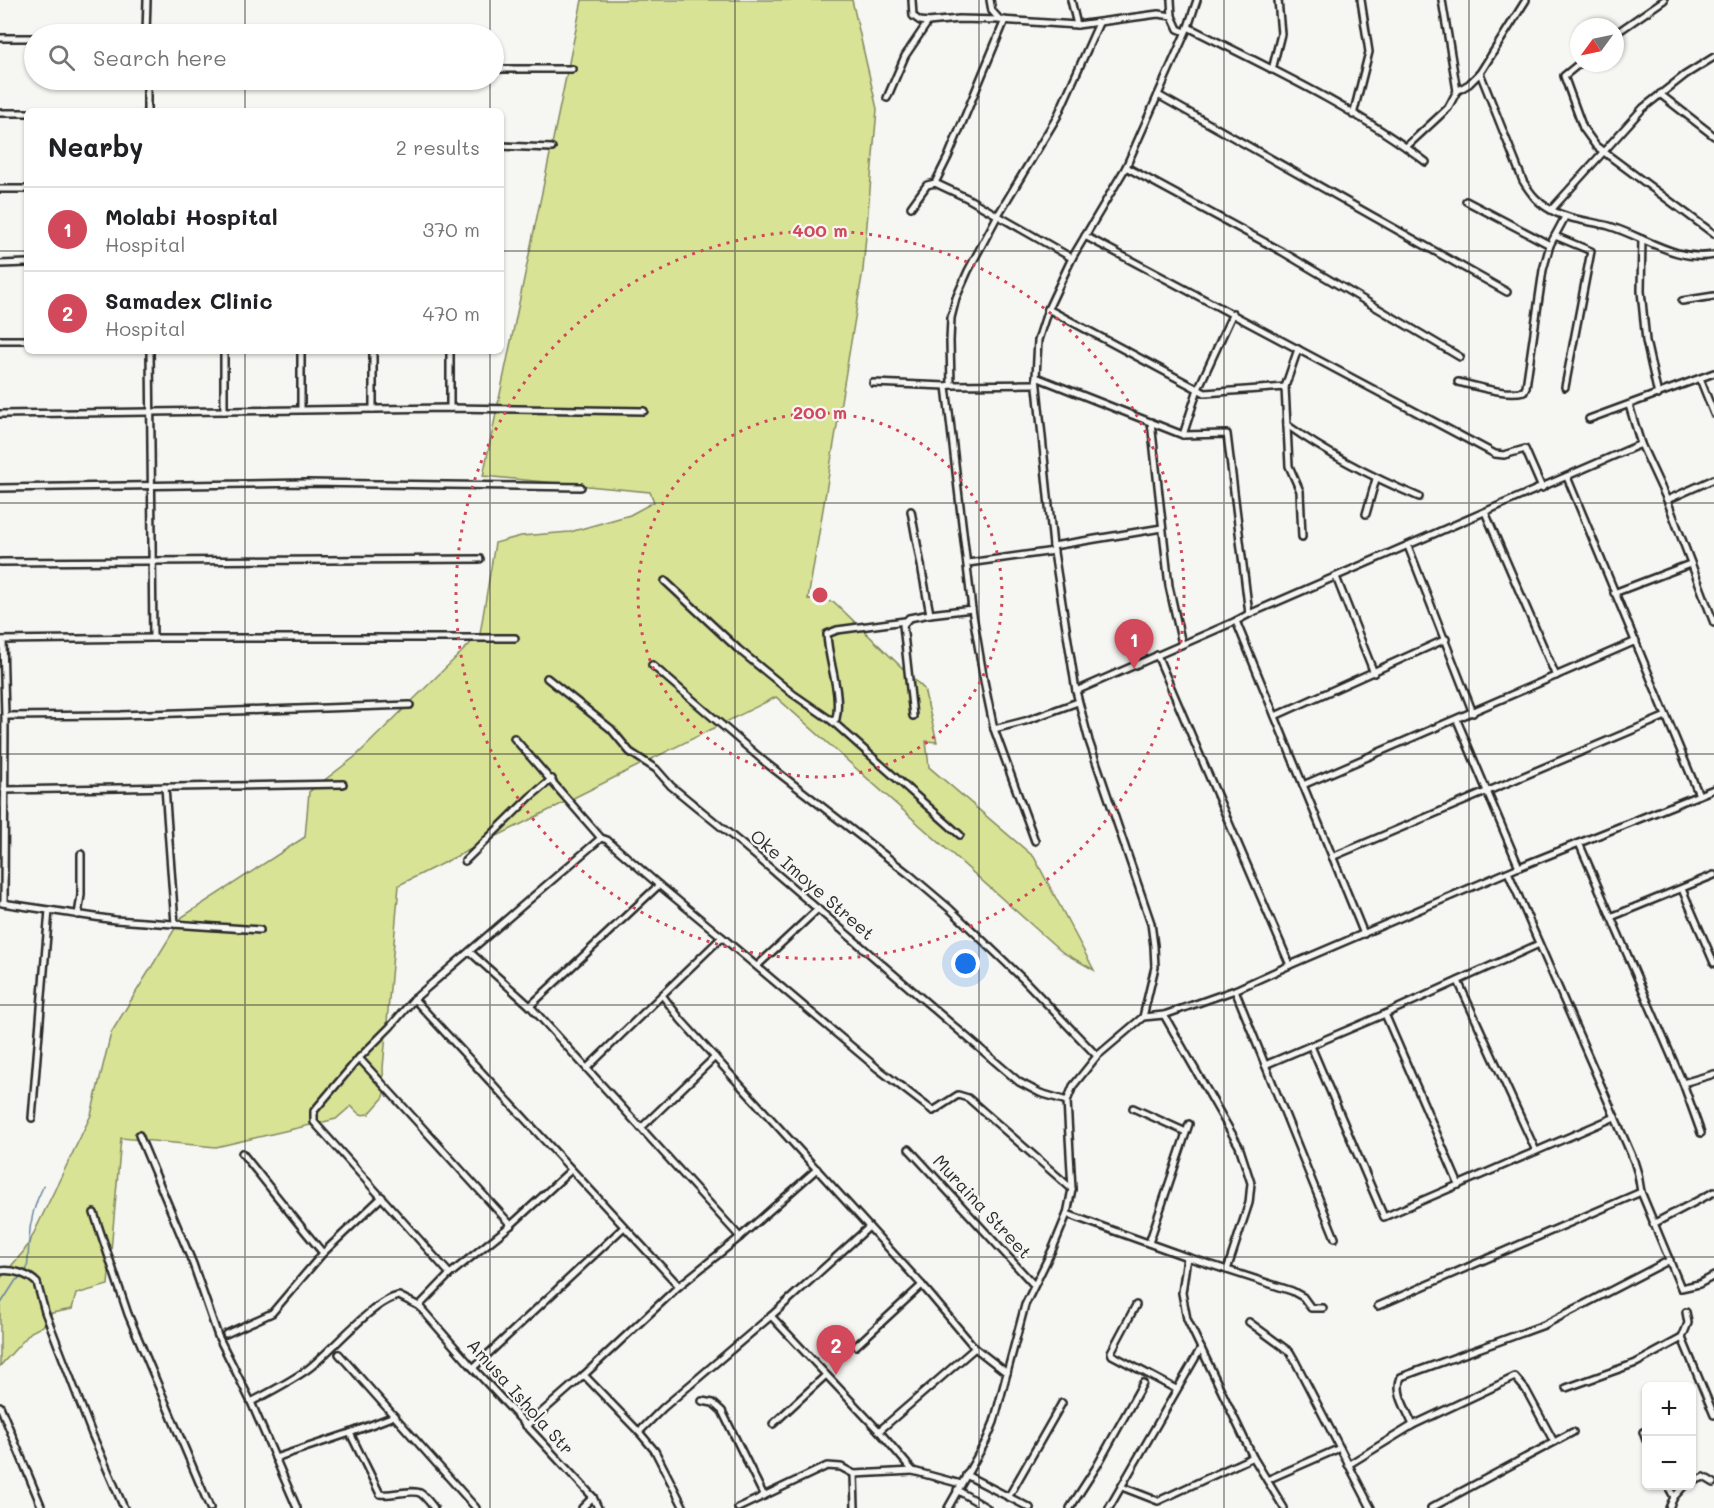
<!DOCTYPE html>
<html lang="en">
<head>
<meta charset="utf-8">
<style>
	:root { --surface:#fff; --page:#f2f2f2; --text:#202124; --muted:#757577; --line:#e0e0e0; --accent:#d1495b }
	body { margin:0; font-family:Mali,sans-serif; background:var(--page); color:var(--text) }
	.controls { position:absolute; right:18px; bottom:18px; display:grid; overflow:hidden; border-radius:9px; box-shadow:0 2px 4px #0004 }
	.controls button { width:54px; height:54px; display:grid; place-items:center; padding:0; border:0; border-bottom:2px solid var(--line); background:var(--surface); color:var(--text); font:30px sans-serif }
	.compass { position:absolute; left:1570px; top:18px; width:54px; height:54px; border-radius:50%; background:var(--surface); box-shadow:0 2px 4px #0004; rotate:237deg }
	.you { position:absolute; left:966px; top:964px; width:21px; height:21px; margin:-15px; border:4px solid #fff; border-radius:50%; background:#1a73e8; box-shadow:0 0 0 9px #1a73e833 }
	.badge { display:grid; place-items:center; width:39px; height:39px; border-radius:50%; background:var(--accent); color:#fff; font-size:20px; font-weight:700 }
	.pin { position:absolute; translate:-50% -50px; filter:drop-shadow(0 2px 3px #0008) }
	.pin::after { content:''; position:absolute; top:32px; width:21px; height:18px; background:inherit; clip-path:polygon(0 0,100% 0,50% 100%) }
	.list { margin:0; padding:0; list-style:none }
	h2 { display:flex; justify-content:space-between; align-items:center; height:78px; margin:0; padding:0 24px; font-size:26px }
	h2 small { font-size:20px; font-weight:400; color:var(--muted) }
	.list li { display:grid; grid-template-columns:39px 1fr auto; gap:18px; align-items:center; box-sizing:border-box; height:84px; padding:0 24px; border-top:2px solid var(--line) }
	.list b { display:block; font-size:22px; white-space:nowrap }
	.list p { margin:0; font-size:20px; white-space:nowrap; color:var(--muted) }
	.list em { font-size:20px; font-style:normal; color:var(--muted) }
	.icon { flex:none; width:33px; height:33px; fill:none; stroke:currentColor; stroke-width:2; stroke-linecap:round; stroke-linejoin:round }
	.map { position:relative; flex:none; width:1714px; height:1508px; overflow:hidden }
	.search { position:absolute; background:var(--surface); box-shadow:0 2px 4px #0004; left:24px; top:24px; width:480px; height:66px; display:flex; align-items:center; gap:15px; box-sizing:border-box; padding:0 21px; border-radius:33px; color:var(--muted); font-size:22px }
	.panel { position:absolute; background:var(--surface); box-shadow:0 2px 4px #0004; left:24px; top:108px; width:480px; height:246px; border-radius:9px }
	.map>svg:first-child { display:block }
	.green { fill:#d8e395; stroke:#828760; stroke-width:1.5 }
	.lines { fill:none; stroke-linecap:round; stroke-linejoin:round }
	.stream { stroke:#67839e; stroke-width:1.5 }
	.street-casing { stroke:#2b2b2b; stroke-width:10 }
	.street { stroke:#f6f6f2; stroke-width:5 }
	.grid { fill:none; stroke:#2b2b2b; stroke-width:1.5; stroke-opacity:0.55 }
	.ring { fill:none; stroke:#d1495b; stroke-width:3; stroke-dasharray:3 6 }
	.labels { text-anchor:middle; stroke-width:4.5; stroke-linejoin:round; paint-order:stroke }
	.street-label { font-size:18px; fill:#2b2b2b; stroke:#f6f6f2 }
	.centre { fill:#d1495b; stroke:#f6f6f2; stroke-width:3 }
	.ring-label { font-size:18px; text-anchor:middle; font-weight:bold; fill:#d1495b; stroke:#f6f6f2; stroke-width:4.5; stroke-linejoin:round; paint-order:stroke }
</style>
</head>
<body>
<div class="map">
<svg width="1714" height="1508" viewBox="0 0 1714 1508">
	<rect width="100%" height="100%" fill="#f6f6f2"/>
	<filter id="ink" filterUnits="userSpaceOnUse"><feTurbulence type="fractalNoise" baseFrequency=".0167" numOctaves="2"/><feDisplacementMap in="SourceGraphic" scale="12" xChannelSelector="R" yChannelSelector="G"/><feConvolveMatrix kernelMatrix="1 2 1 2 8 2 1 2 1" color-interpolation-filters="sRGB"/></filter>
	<g filter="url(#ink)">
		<path class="green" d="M582,0H852L877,109L863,270L808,599L834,602L924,689L937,742L926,741L929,767L1034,857L1094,970L1062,952L776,697L399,885L383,1068L384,1097L369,1114L360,1115L351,1106L336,1119L216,1147L121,1138L108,1285L76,1294L72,1309L52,1313L43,1326L31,1332L0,1366V1279L24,1251L30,1241L91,1115L111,1033L182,917L305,837L309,792L356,756L480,634L495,543L521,536L570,532L630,515L654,502L650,492L483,476Z"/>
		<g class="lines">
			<g class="stream">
				<path d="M26,1273C29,1262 28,1252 29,1240C30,1220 35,1202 44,1185"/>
				<path d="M0,1305L16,1280L24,1277"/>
			</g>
			<defs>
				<g id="street">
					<path d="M912,0L913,16L920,21L928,22L959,19L1000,20L1077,25L1158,14L1172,16L1178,29L1185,32"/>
					<path d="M990,0L992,11L1000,20"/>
					<path d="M1071,0L1077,25"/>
					<path d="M1171,0L1172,16"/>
					<path d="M1526,0L1480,73L1523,181C1531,194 1538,203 1551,210C1569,220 1590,221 1609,226C1645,237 1676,262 1714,255"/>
					<path d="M1188,27C1269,68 1354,107 1426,162"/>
					<path d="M146,34L147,0"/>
					<path d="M1615,34L1664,0"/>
					<path d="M0,38H34"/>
					<path d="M1580,63L1564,76L1583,128L1596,146L1714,234"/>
					<path d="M494,69H572"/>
					<path d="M1272,70L1281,34L1278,0"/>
					<path d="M1457,91L1469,84L1480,73"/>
					<path d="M1660,94L1714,136"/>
					<path d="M1158,95L1507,292"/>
					<path d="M887,98L905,56L928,22"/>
					<path d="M147,111V80"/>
					<path d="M0,113H27"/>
					<path d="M1353,115L1369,52L1361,0"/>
					<path d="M501,146L552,148"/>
					<path d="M1406,147L1448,108L1457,91L1442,0"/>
					<path d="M1126,167L1281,251L1460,357"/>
					<path d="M935,183L967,198L1072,258"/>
					<path d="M0,189H27"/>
					<path d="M1466,201L1550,245"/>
					<path d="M911,207L927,185L935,183L948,157L1005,20"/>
					<path d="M1551,210L1643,108L1685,75L1714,57"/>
					<path d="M1085,236L1495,454L1504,455L1525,449L1542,488"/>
					<path d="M1555,236L1591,251L1565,387"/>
					<path d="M1642,239L1641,291L1646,341L1658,395"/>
					<path d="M0,264L27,263"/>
					<path d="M1682,301L1714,296"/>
					<path d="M1048,309L1205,393L1285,387"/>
					<path d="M0,340H27"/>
					<path d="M1298,349L1285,387L1289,466L1300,491L1302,537"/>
					<path d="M150,351L153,638"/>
					<path d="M301,351V409"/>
					<path d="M450,351V408"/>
					<path d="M1036,377L1183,435L1227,434L1249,614"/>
					<path d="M1700,379L1714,414"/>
					<path d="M1458,382C1476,386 1506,396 1524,391L1526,387L1543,270L1550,245L1565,217"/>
					<path d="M873,383L946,386"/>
					<path d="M951,385L1036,384"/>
					<path d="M1629,405L1641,444L1667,500L1714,623"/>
					<path d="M373,409V351"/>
					<path d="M224,411V351"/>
					<path d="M0,414L450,408L644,411"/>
					<path d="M1589,419L1714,373"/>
					<path d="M1151,422L1169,586L1182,644"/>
					<path d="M1287,425C1329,455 1372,477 1419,497"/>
					<path d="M1183,435L1198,389L1233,313"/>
					<path d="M1567,477L1699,795"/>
					<path d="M0,488L307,483L581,487"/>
					<path d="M1667,500L1714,479"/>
					<path d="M911,511L930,614L972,609"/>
					<path d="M1485,512L1556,676"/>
					<path d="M1366,514L1376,479"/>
					<path d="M1053,546L1162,528"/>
					<path d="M1408,546L1473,713"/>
					<path d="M0,562L480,559"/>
					<path d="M968,563L1054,551"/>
					<path d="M1336,577L1374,673"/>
					<path d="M665,581L738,649L793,694L832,721L836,719C842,692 828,662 827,634L837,630L905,621"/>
					<path d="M1614,593L1690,564"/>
					<path d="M1236,621L1364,934"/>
					<path d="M0,640L153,638H515"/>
					<path d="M3,640L5,716L4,903"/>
					<path d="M1157,655L1290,965"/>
					<path d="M652,665L766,763L910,875L950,909L1024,980L1097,1056"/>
					<path d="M547,678L611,729L630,752L656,769L671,786L742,844L1019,1082L1040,1093L1067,1101"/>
					<path d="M1076,691L1236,621L1249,614L1641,444"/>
					<path d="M5,716L121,715L410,705"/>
					<path d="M913,716L903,625L909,618L930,614"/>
					<path d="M1275,716L1446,639"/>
					<path d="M1457,720L1519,867"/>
					<path d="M832,721L960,835"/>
					<path d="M994,729L1025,721L1078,702"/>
					<path d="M514,738L601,838"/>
					<path d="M1303,785L1636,641"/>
					<path d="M165,787L175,924"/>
					<path d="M4,790L343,784"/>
					<path d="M601,838L607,840L659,885L530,1006L740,1237L679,1286L414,999Z"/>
					<path d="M1035,841L994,729L984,681L972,609L946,386L951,385L950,341L951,318L956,298L968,271L998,215L1057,117L1099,23"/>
					<path d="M1579,843L1683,1083L1714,1074"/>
					<path d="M1332,857L1666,716"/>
					<path d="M465,861L530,797L552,779"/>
					<path d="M1508,872L1634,1161L1638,1174L1641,1192L1681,1288L1699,1284L1714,1276"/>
					<path d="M659,885L722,937"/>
					<path d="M1682,889L1714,963"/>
					<path d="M2,903L115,920L260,930"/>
					<path d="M78,915L81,895V854"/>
					<path d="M1611,917L1714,875"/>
					<path d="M470,952L530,1006"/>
					<path d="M757,966L818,909"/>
					<path d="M1458,981L1536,1151"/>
					<path d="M1235,990L1335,1238"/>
					<path d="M414,999L390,1027L359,1058L511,1225L450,1274L419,1306"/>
					<path d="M1385,1014L1459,1185"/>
					<path d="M1164,1015L1239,1146L1251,1183L1249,1203L1227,1270"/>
					<path d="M1143,1017L1164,1015L1235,990L1290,965L1519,867L1714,789"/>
					<path d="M1311,1046L1384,1217L1615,1117"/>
					<path d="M359,1058L314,1111V1122L450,1274"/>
					<path d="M1265,1065L1385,1014L1539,944"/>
					<path d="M587,1068L662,995"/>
					<path d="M1683,1083L1701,1133"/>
					<path d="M1133,1108L1186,1132"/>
					<path d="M32,1118L49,910"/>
					<path d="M641,1128L715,1057"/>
					<path d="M139,1135L193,1264L218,1336L251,1402L297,1508"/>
					<path d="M909,1149L1034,1285"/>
					<path d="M242,1153C269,1186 295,1220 323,1253"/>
					<path d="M94,1213L128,1314L210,1508"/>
					<path d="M1067,1214L1187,1257L1292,1291L1303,1297L1311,1308H1323"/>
					<path d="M1653,1224L1714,1192"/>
					<path d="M511,1225L571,1170"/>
					<path d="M740,1237L817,1169"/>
					<path d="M1149,1243L1189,1124"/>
					<path d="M1187,1257L1182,1293L1187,1319L1253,1457L1284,1508"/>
					<path d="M0,1271C12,1269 28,1274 37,1283L45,1312L92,1434L124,1508"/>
					<path d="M679,1286L584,1375L639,1432L663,1408L771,1316L869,1227"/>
					<path d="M1136,1305L1111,1352L1112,1355L1176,1389"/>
					<path d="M1378,1306L1641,1192"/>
					<path d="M1686,1312L1688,1323L1682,1338L1714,1415"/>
					<path d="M771,1316L879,1431L913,1471L961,1484"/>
					<path d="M1249,1322L1290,1352L1294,1359L1371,1508"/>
					<path d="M226,1334L272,1313L323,1253L382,1197"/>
					<path d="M856,1346L922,1285"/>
					<path d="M339,1354L476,1508"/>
					<path d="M473,1368L624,1227"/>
					<path d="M1007,1373L975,1348L922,1285L681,1020L662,995L722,937L877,1068L933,1111L958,1095L968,1098L1072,1189"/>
					<path d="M1566,1388L1636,1363L1682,1338"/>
					<path d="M702,1401L713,1403L722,1411L764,1496"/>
					<path d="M251,1402C270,1392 290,1382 308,1369C331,1352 373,1300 399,1296L419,1306L473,1368L593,1497L598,1508"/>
					<path d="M0,1406L42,1508"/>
					<path d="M773,1424L826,1375"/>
					<path d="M1413,1425C1407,1410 1394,1393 1401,1377L1544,1325L1670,1260"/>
					<path d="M526,1426L584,1375"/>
					<path d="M879,1431L975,1348"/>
					<path d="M639,1432L655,1451L684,1508"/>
					<path d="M1643,1432L1646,1440"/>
					<path d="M350,1433L380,1494C391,1496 412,1489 420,1493C425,1496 430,1503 434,1508"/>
					<path d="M275,1458L350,1433L394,1416"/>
					<path d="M1348,1465L1413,1425L1515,1377L1526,1390L1554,1442"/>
					<path d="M854,1474L913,1471"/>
					<path d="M854,1474L855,1508"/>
					<path d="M966,1475L1030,1508"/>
					<path d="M1267,1480L1340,1448"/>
					<path d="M1692,1482L1704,1477L1714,1483"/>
					<path d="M1668,1486L1674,1497L1669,1508"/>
					<path d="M1122,1487L1158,1501L1253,1457"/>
					<path d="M957,1490L987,1508"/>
					<path d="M1009,1496L1062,1403"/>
					<path d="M1674,1497L1684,1486"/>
					<path d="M582,1508L593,1497"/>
					<path d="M738,1508L827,1466L841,1467L854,1474"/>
					<path d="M948,1508L986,1441L994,1422L1025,1305L1053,1248L1067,1214L1072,1189L1067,1101L1073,1086L1097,1056L1143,1017L1155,967L1154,946L1151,923L1089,741L1076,691L1053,546L1036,377L1038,340L1048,309L1072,258L1126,167L1188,27L1197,0"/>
					<path d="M1070,1508L1097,1466L1143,1383"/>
					<path d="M1109,1508L1201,1348"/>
					<path d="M1431,1508L1573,1432"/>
				</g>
			</defs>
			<use href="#street" class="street-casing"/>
			<use href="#street" class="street"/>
		</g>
	</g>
	<path class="grid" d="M245,0V34M490,0V34M735,0V1508M979,0V1508M1224,0V1508M1469,0V1508M245,80V111M490,80V111M0,251H27M501,251H1714M245,351V1508M490,351V1508M0,503H1714M0,754H1714M0,1005H1714M0,1257H1714"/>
	<g class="ring">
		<circle cx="820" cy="595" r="182"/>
		<circle cx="820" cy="595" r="364"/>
	</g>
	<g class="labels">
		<g class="street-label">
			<text transform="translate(812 885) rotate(41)" y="6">Oke Imoye Street</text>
			<text transform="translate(982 1207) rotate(47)" y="6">Muraina Street</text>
			<text transform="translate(520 1397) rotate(48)" y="6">Amusa Ishola Str</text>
		</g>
	</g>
	<circle cx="820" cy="595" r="9" class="centre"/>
	<g class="ring-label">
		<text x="820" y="237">400 m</text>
		<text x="820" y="419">200 m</text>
	</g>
</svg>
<div class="controls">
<button>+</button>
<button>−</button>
</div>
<svg class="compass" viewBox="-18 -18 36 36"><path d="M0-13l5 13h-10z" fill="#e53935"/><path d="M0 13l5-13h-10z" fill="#757577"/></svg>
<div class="you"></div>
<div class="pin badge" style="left:1134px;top:669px">1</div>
<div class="pin badge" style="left:836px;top:1375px">2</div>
<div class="search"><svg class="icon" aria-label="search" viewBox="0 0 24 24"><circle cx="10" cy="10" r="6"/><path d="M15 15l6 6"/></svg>Search here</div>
<section class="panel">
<h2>Nearby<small>2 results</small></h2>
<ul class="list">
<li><span class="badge">1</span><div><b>Molabi Hospital</b><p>Hospital</p></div><em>370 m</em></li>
<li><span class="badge">2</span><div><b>Samadex Clinic</b><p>Hospital</p></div><em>470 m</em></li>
</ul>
</section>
</div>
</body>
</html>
